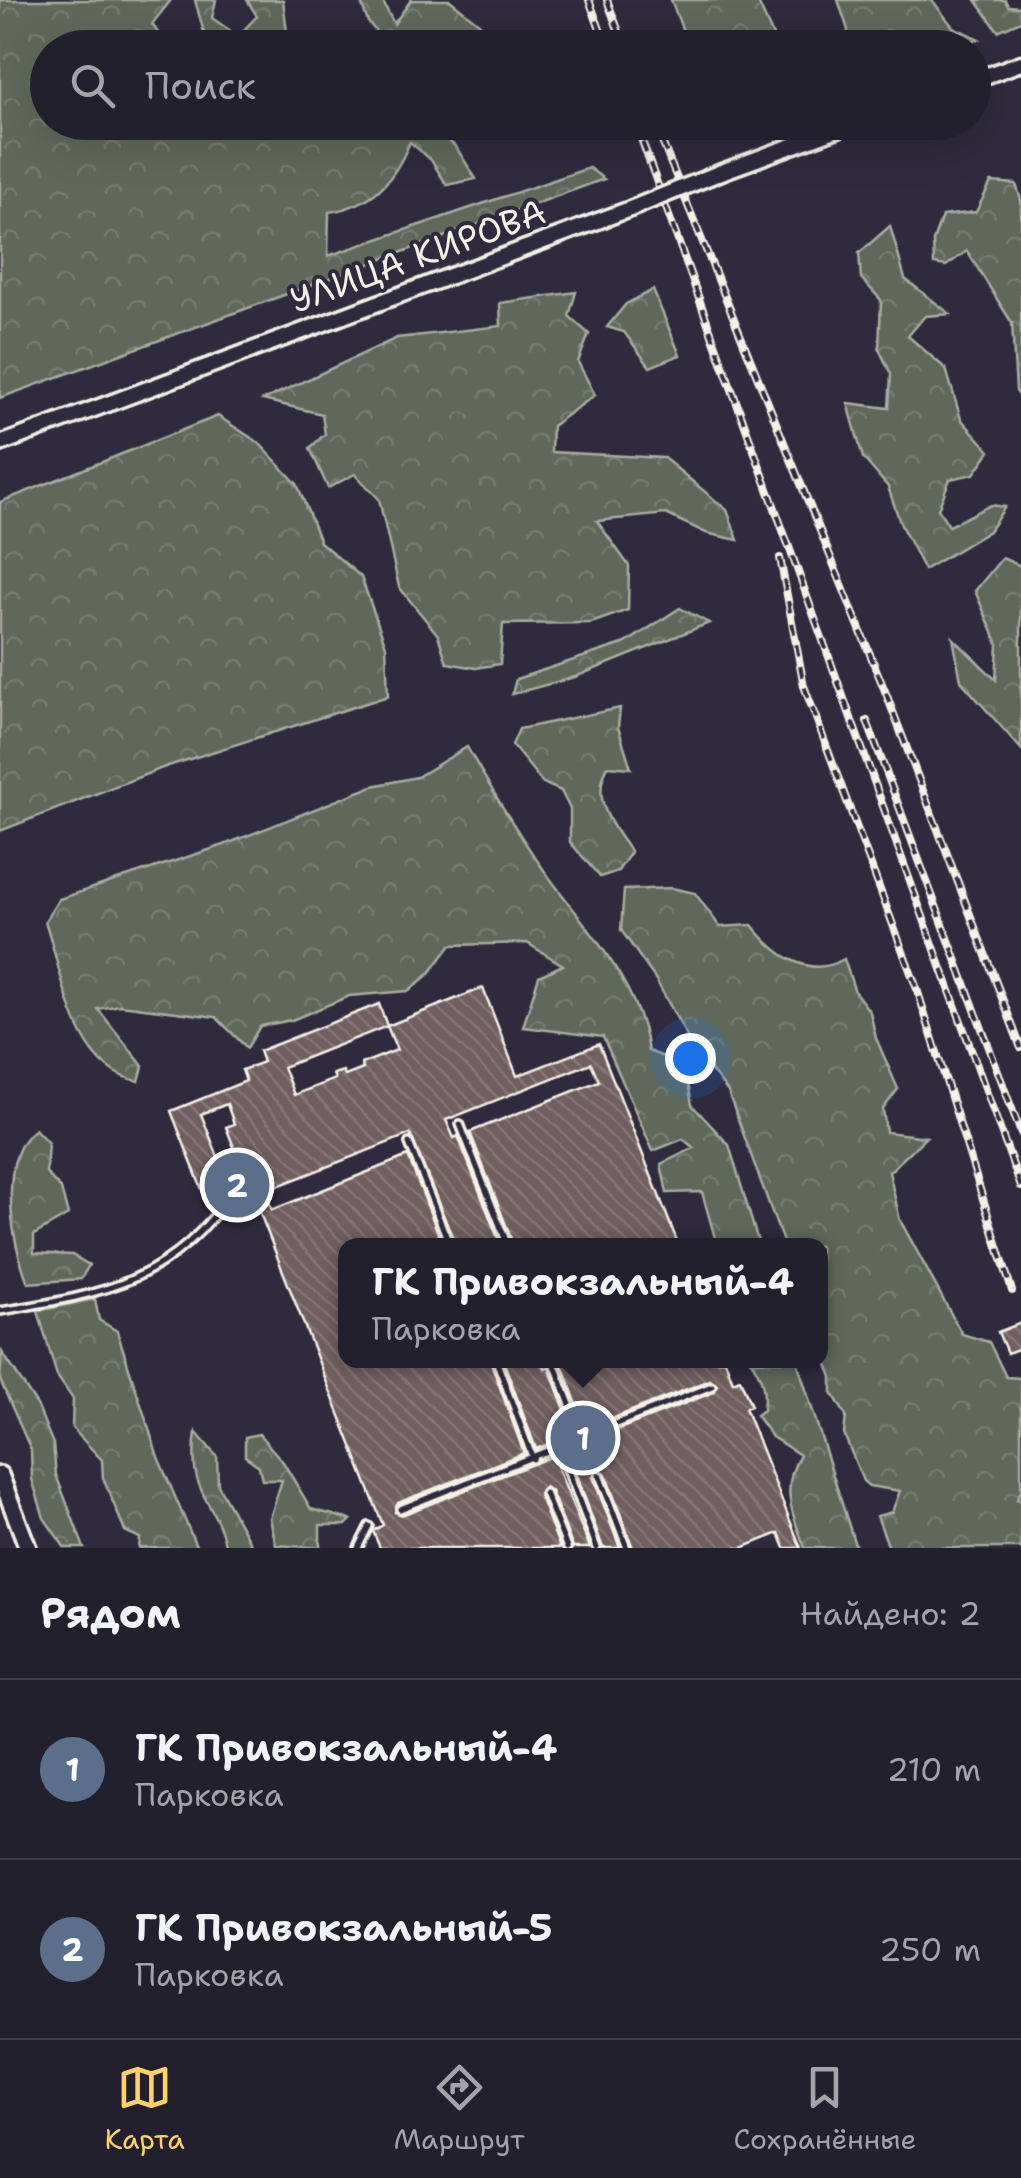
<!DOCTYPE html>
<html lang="ru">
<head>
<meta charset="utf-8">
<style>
	:root { --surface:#23202e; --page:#2f2d3a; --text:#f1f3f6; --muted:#a3a3aa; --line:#403e4a; --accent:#ffd166 }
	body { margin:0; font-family:"Shantell Sans",sans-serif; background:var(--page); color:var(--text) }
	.you { position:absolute; left:690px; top:1058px; width:35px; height:35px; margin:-25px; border:8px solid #fff; border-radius:50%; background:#1a73e8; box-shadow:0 0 0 15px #1a73e833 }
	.badge { display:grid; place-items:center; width:65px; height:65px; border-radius:50%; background:var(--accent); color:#fff; font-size:32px; font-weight:700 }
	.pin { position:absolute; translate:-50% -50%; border:5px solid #fff; box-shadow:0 2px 10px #0006 }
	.popup { position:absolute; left:338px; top:1238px; width:490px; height:130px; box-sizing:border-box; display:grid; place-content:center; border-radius:20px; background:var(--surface); filter:drop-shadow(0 2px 8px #0005); font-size:32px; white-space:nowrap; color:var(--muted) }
	.popup b { font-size:38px; color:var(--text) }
	.popup::after { content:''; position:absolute; left:50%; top:100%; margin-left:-20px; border:20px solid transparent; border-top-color:var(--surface) }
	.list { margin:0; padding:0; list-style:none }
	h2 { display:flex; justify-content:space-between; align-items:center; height:130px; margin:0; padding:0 40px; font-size:42px }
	h2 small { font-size:32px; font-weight:400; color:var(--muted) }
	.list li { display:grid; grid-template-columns:65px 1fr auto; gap:30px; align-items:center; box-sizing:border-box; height:180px; padding:0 40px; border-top:2px solid var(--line) }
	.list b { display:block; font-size:38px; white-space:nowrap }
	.list p { margin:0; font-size:32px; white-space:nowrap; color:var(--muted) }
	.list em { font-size:32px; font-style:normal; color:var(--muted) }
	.icon { flex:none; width:55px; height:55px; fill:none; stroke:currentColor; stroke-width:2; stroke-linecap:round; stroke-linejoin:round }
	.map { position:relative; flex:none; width:1021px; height:1548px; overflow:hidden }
	.search { position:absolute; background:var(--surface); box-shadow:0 10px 40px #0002; left:30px; right:30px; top:30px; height:110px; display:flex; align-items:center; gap:25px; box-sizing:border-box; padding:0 35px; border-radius:55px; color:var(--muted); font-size:38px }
	.sheet { height:490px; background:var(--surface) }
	nav { display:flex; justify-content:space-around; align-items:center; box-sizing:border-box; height:140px; border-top:2px solid var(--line); background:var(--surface); font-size:28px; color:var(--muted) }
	nav a { display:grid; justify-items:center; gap:5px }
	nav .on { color:var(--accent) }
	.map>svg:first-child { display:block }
	.forest { fill:url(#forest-crowns); stroke:#a9aca1; stroke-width:2.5 }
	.building { fill:url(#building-back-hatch); stroke:#f4f1e8; stroke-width:2.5; fill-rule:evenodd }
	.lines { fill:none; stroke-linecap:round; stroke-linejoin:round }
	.lane-casing { stroke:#f4f1e8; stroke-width:12 }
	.secondary-casing { stroke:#f4f1e8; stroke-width:21 }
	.primary-casing { stroke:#f4f1e8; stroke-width:22 }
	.lane { stroke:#2f2a3d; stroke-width:5 }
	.secondary { stroke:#2f2a3d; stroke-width:14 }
	.primary { stroke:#2f2a3d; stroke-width:15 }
	.rail-casing { stroke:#f4f1e8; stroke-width:8 }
	.rail { stroke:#2f2a3d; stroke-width:4; stroke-dasharray:11; stroke-linecap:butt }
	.secondary-bridge-casing { stroke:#f4f1e8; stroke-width:21; stroke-linecap:butt }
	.secondary-bridge { stroke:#2f2a3d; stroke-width:14 }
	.labels { text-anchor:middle; stroke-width:8; stroke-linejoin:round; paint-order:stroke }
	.street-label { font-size:35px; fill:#f4f1e8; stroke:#2f2a3d }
</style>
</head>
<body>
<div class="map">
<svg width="1021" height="1548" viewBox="0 0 1021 1548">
	<defs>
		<pattern id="forest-crowns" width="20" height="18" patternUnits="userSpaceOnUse" patternTransform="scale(2.5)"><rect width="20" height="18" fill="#5e675a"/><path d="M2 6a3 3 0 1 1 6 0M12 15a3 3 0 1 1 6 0" fill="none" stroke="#767d72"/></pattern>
		<pattern id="building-back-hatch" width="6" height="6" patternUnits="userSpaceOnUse" patternTransform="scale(2.5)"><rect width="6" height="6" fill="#715e5e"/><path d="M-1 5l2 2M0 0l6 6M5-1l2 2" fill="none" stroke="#867675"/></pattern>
	</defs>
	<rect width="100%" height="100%" fill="#2f2a3d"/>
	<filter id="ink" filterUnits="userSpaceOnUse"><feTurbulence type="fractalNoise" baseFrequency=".01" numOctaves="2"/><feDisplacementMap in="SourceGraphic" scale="20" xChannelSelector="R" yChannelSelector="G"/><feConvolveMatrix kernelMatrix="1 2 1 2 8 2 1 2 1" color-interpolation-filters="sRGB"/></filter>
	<g filter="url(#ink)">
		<g class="forest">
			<path d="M0,0H171L152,24L168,47L48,48V122H183L215,129L216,122L427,123L456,147L476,179L447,185L431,160L410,142C393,182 373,205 329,212L328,256L589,168L604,179L0,398Z"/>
			<path d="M195,0H216L212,18L238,36L257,16L247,0H283L287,32L303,37L315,47H208Z"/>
			<path d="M360,0H382L394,24L411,0H450L480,24L476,47H390L368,22Z"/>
			<path d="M671,0H757L778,47H704L686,39Z"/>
			<path d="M838,0H932L953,27L979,39L952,47H847L848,30Z"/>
			<path d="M976,0H1005L1008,6L1021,7V21L998,31Z"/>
			<path d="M991,182L1016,184L1021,200V398L1016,391L1012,323L967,251L946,266L934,264L933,241L942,216L976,212Z"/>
			<path d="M890,226L905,279L950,314L925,316L908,336L946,369L961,419L990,451L974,474L950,479L938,509L949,526L991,505L1005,507L989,531L924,570L901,525L888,487L863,458L848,403L889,408L891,374L879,349L881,300L861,278L859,253Z"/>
			<path d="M653,290L680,355L650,367L624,332L607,327L626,304Z"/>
			<path d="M576,292L569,316L589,334L578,362L595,395L552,426L551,452L664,458L727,510L738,540L706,533L666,514L597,521L629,566L628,610L591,623L503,624L500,664L476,668L447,663L438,635L399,587L379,499L355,474L328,488L310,448L325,434L322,414L263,400L397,338L501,326L500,303Z"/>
			<path d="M218,416L259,443L297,484L320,542L361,577L386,646L388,696L165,767L0,831V502Z"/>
			<path d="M1002,558L1021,566V749L961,681L953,638L996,680L998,644L975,591Z"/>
			<path d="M680,608L709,623L575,677L512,694L516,679L626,643Z"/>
			<path d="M620,708L618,727L631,768L608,766C590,797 612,827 631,852L618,871L600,877L570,842V809L561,791L543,783L512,745L519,729Z"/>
			<path d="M467,747C490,787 514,828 541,866C581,923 638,979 648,1051L669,1059L688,1083L692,1105L729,1145L759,1245H717L702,1192L667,1193L661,1164L694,1148L683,1139L653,1151L603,1037L523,1027L539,976L563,965L527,943L451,945L429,974L408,991L349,996L292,1020L260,1026L247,1048L216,1017L120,1005L98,1009L143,1066L139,1081C74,1072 63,974 45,921L59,899L224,845L373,786L417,777Z"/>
			<path d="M672,888L695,893L720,927L752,925C775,954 808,980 844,959L855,992L870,1012L876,1038L898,1089L883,1109L886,1132L926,1137L889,1172L900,1220L962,1334L989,1342L1006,1377L1021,1378V1491L1017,1499L1021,1500V1548H889L877,1516L892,1512L900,1491L869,1486L863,1481L844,1434L846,1416L832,1392V1377L821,1349L820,1246L783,1242L728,1092L692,1046L656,980L621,930L624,890Z"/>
			<path d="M35,1129L48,1143L46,1173L61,1189L68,1215L34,1235V1253L72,1255L89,1265L81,1279L28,1283C8,1230 0,1155 35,1129Z"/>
			<path d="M95,1299L99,1320L117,1331L158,1457L197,1548H139L140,1538L125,1531L103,1478L102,1460L72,1428L73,1399L57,1376L38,1311Z"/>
			<path d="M2,1352L37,1405L53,1444L56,1475L84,1548H65L44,1518L32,1479L31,1450L0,1380Z"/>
			<path d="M751,1361H797L856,1548H805C792,1514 780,1488 800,1455L772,1437L756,1415L763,1410C766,1390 762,1377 751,1361Z"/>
			<path d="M196,1432L217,1457L218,1485L253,1548H226C215,1497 187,1497 196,1432Z"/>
			<path d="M259,1434L283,1462L311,1509L351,1520L346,1525H320V1548L276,1545L270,1518L282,1480H262L259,1466L245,1456V1437Z"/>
		</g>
		<g class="building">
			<path d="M483,988L517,1076L599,1044L679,1246H514L470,1132L599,1081L591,1063L446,1120L454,1138L458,1136L501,1246H456L410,1134L265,1191L272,1210L408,1156L443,1246H346V1360H490L524,1453L398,1503L395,1512L402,1515L553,1456L590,1548H573L551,1491L545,1487L539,1494L560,1548H380L373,1531L383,1525L226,1127L234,1124L227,1104L201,1114L228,1182L203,1192L171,1111L246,1081L242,1070L263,1062L259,1051L379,1004L387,1026ZM387,1026L397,1050L361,1064L363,1069L345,1076L343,1071L333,1074L335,1079L294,1095L283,1067Z"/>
			<path d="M1021,1323V1348L1007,1353L998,1332Z"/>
			<path d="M503,1360H542L545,1368L549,1367L574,1434L536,1449Z"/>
			<path d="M725,1360L733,1382L740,1379L751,1406L745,1408L801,1548H785L779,1533L742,1548H633L605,1473L599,1469L593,1477L620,1548H603L575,1471L584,1467L576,1446L714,1392L718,1385L710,1380L586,1429L561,1362Z"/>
		</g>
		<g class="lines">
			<defs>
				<g id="lane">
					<path d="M460,1124L508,1246"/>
					<path d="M409,1143L450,1246"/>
					<path d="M0,1311C110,1293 172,1282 238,1184L227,1157"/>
					<path d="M496,1360L533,1459"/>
					<path d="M553,1360L583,1439"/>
					<path d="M560,1450L597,1548"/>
					<path d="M599,1475L627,1548"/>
					<path d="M545,1493L567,1548"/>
					<path d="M400,1509L712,1386"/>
					<path d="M358,1548L369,1526"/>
				</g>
				<g id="secondary">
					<path d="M974,80L1021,63"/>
					<path d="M724,171L857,122"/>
					<path d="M0,444L630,209"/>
				</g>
				<path id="primary" d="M0,1475L28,1548"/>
			</defs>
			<use href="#lane" class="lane-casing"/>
			<use href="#secondary" class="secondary-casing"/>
			<use href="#primary" class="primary-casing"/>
			<use href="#lane" class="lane"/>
			<use href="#secondary" class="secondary"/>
			<use href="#primary" class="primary"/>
			<defs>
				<g id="rail">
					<path d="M589,0L607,48"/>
					<path d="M607,0L625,48"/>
					<path d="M635,122L1021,1187"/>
					<path d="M654,122L887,696L1021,1048"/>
					<path d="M780,558L804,686L917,989L1012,1291"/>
					<path d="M867,721L1021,1133"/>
				</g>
			</defs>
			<use href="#rail" class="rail-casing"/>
			<use href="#rail" class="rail"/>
			<defs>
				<path id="secondary-bridge" d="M630,209L724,171"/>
			</defs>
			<use href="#secondary-bridge" class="secondary-bridge-casing"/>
			<use href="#secondary-bridge" class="secondary-bridge"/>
		</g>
	</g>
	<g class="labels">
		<g class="street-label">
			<text transform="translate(418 256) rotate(-20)" y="12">УЛИЦА КИРОВА</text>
		</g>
	</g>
</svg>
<div class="you"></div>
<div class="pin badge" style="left:583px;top:1438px;background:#5c6f8a">1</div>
<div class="popup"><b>ГК Привокзальный-4</b>Парковка</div>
<div class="pin badge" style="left:237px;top:1185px;background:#5c6f8a">2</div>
<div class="search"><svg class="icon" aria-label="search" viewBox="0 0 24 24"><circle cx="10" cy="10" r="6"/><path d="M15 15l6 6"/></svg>Поиск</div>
</div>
<section class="sheet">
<h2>Рядом<small>Найдено: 2</small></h2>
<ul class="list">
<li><span class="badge" style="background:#5c6f8a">1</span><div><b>ГК Привокзальный-4</b><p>Парковка</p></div><em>210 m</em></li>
<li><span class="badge" style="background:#5c6f8a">2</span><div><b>ГК Привокзальный-5</b><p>Парковка</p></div><em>250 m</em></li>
</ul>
</section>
<nav>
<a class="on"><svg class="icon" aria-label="map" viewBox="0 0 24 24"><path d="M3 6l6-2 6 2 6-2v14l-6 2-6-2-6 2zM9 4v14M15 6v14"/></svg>Карта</a>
<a><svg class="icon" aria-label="directions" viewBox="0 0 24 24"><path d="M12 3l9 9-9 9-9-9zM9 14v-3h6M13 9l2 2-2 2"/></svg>Маршрут</a>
<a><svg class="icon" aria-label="saved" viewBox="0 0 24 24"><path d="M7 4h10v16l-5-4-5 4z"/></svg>Сохранённые</a>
</nav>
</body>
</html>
